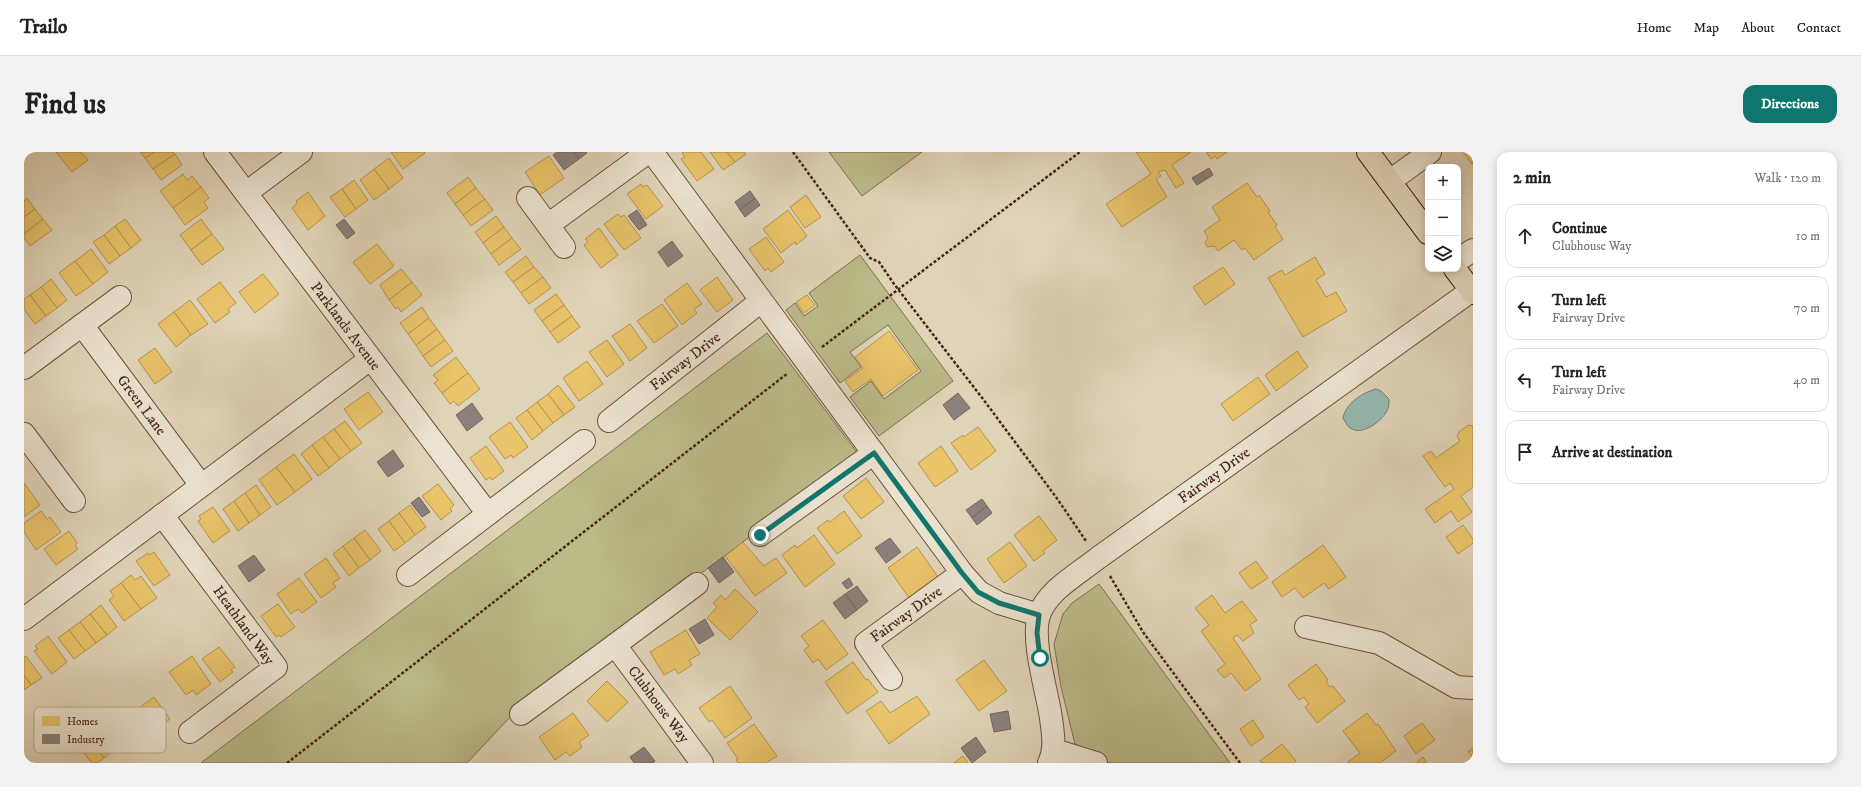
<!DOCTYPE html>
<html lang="en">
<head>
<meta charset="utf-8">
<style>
	:root { --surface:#fff; --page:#f2f2f2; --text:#222; --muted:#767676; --line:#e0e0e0; --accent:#0f766e }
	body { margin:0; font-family:"IM FELL DW Pica",serif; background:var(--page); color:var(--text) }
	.controls { position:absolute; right:12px; top:12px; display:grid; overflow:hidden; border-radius:8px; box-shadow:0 2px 10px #0003 }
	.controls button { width:36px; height:36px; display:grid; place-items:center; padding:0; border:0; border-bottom:1px solid var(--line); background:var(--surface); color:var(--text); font:20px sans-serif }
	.stop { position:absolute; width:12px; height:12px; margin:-9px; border:3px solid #0f766e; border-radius:50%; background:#fff }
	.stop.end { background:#0f766e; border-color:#fff; box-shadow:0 1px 4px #0008 }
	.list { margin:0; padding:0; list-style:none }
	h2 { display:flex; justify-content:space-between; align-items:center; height:52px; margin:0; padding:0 16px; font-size:17px }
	h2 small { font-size:13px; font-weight:400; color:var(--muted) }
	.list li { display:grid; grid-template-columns:26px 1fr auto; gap:12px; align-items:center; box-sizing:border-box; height:64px; margin:0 8px 8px; padding:0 8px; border:1px solid var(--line); border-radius:12px }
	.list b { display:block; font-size:15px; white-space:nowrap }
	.list p { margin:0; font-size:13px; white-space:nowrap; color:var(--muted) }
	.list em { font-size:13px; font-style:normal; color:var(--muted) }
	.icon { flex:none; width:22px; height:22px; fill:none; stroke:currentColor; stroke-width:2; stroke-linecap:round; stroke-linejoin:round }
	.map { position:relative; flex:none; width:1449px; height:611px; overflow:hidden; border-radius:12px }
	header { display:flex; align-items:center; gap:24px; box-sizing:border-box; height:56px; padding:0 20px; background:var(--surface); border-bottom:1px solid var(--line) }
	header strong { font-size:19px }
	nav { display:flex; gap:22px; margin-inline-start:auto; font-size:14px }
	.intro { display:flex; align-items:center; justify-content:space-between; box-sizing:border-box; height:96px; padding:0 24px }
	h1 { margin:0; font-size:28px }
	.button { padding:10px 18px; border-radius:12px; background:var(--accent); color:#fff; font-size:14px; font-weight:700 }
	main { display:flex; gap:24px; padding:0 24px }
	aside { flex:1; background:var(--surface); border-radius:12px; box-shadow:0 2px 10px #0003 }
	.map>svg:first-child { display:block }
	.green { fill:#bbba89; stroke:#81704e }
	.water { fill:#94b8b0; stroke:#757d72 }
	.homes { fill:#e9c46a; stroke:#b89450 }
	.industry { fill:#8a817c; stroke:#76655d }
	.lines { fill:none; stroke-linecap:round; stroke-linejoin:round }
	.minor-casing { stroke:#6d513d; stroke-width:24 }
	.major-casing { stroke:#472514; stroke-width:24 }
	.path { stroke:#472514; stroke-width:2.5; stroke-dasharray:3 2; stroke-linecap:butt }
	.minor { stroke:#ebe3d1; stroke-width:22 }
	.major { stroke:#e0d4b8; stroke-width:22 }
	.route { stroke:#0f766e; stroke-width:5 }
	.labels { text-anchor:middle; stroke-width:4; stroke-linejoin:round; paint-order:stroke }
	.street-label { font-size:15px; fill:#472514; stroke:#ebe3d1 }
	.key { fill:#ebe3d1; stroke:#baaa98; stroke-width:1 }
	.key-label { font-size:11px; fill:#472514 }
</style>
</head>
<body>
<header>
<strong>Trailo</strong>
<nav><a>Home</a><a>Map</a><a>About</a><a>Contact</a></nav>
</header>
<div class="intro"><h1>Find us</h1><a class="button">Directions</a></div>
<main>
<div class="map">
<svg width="1449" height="611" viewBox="0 0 1449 611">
	<rect width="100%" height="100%" fill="#e0d4b8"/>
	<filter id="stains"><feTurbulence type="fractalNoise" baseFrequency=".005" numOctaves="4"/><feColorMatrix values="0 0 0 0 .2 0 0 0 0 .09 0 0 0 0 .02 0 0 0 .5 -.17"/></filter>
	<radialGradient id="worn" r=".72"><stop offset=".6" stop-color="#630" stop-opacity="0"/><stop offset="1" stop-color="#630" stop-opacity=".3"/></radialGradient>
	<g class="green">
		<path d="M805,0H898L838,44Z"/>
		<path d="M836,103L929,229L855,284L826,245L847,229L860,247L897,219L864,173L826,200L837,215L816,231L762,158L771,151L780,164L794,154L785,141Z"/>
		<path d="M743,181L835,303L488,563L443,611H177Z"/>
		<path d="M1075,432L1206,611H1086L1051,592L1037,535L1030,492L1039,462L1048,451Z"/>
	</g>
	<path class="water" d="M1352,237L1357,239L1365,247C1365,253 1365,257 1361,262C1355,271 1337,284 1326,276C1323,274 1321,269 1319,266C1322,251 1338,241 1352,237Z"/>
	<g class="homes">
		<path d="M32,0H57L64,8L48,20Z"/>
		<path d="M116,0H130L121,6Z"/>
		<path d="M130,0H149L151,2L129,17L121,6Z"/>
		<path d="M367,0H400L401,1L379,17Z"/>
		<path d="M660,0H677L690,17L673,29L657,7L661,5L658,1Z"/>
		<path d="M686,0H703L711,10L699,18Z"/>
		<path d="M703,0H720L722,2L711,10Z"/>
		<path d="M1112,0H1167L1148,13L1160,31L1152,36L1141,18L1134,20L1137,24L1132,27L1143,45L1098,75L1082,52L1127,22Z"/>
		<path d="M1182,0H1203L1193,7L1191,4L1187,7Z"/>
		<path d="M1439,0H1449V12H1448Z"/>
		<path d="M151,2L158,13L137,28L129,17Z"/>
		<path d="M525,4L540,26L516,43L501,20Z"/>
		<path d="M365,6L379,26L365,37L350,17Z"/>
		<path d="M350,17L365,37L350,48L336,28Z"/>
		<path d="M159,22L163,28L168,24L177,35L149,56L136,39Z"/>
		<path d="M444,25L452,36L431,52L423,41Z"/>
		<path d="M330,28L344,48L332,57L318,37Z"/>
		<path d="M1223,31L1233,45L1235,43L1246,59L1244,60L1253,73L1251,75L1259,87L1230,108L1221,96L1218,98L1210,88L1194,99L1190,94L1183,95L1181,90L1184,86L1180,79L1196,68L1188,55Z"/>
		<path d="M617,32L619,35L623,33L639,54L622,67L603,42Z"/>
		<path d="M177,35L185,46L180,50L184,56L161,73L149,56Z"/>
		<path d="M452,36L461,47L439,63L431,52Z"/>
		<path d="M318,37L332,57L321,65L306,45Z"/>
		<path d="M284,40L301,64L284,78L268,56L273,51L272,49Z"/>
		<path d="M782,43L797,65L781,76L766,55Z"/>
		<path d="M3,46L11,57L0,65V49Z"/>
		<path d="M461,47L469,58L447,74L439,63Z"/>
		<path d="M11,57L19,67L0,82V65Z"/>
		<path d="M764,58L783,84L772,93L771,90L757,101L739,77Z"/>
		<path d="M594,62L597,65L600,63L617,86L600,98L580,72Z"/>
		<path d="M472,64L480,75L459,91L451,80Z"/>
		<path d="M19,67L28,78L6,94L0,86V82Z"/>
		<path d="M101,67L117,88L107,96L91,74Z"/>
		<path d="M177,67L188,82L167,98L156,83Z"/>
		<path d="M91,74L107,96L96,104L80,83Z"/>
		<path d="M480,75L488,86L467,102L459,91Z"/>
		<path d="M575,76L594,103L577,116L560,93L564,90L561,87Z"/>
		<path d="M188,82L200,97L178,113L167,98Z"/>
		<path d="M80,83L96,104L85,112L69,90Z"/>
		<path d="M742,85L760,110L747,120L744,116L741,119L725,97Z"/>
		<path d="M488,86L497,97L475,113L467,102Z"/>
		<path d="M353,92L370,114L346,132L329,110Z"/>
		<path d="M67,97L84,120L69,132L51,109Z"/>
		<path d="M502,104L510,115L489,130L481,120Z"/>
		<path d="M1291,105L1301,122L1292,128L1302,145L1312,140L1323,159L1279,185L1244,126L1258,118L1261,123Z"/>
		<path d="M51,109L69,132L52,144L35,121Z"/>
		<path d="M510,115L519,125L497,141L489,130Z"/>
		<path d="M1199,115L1211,132L1181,153L1169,135Z"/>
		<path d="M377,117L388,130L365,148L356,133Z"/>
		<path d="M239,122L255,142L231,161L215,140Z"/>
		<path d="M519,125L527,136L505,152L497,141Z"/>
		<path d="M693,125L709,148L693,160L676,138Z"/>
		<path d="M27,127L43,148L33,156L17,135Z"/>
		<path d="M196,130L212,151L204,157L206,160L191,171L173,147Z"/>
		<path d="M388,130L398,143L377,160L374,155L372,157L365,148Z"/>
		<path d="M663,131L678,152L670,157L673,161L658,173L640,148Z"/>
		<path d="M17,135L33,156L22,164L6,143Z"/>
		<path d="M532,142L540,153L518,169L510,158Z"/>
		<path d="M6,143L22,164L11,172L0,157V147Z"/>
		<path d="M783,143L791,153L780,161L772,150Z"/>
		<path d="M166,148L184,172L167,183L150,160Z"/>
		<path d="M638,152L654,174L630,191L613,169Z"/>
		<path d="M540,153L548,164L526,180L518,169Z"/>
		<path d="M398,155L405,166L384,182L376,171Z"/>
		<path d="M150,160L167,183L152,195L134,172Z"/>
		<path d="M548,164L556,175L534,191L526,180Z"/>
		<path d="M405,166L413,177L392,193L384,182Z"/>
		<path d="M606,172L623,196L606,209L588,184Z"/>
		<path d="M413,177L421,188L399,204L392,193Z"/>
		<path d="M865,179L894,218L859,244L847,227L829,240L821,229L839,216L831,205Z"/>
		<path d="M421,188L429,199L407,215L399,204Z"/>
		<path d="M583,188L600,212L583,225L565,200Z"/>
		<path d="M131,196L148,220L131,232L114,208Z"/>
		<path d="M1273,199L1284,215L1252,239L1241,223Z"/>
		<path d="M432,205L444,221L418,241L410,231L414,228L409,223Z"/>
		<path d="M563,209L579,232L555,249L539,226Z"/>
		<path d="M444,221L456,237L434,254L430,249L426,252L418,241Z"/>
		<path d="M1234,225L1246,242L1209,269L1197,252Z"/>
		<path d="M534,233L551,255L540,263L524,242Z"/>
		<path d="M344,240L359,260L335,278L320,257Z"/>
		<path d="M524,242L540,263L529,271L513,250Z"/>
		<path d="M513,250L529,271L519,279L503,258Z"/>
		<path d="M503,258L519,279L508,288L492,266Z"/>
		<path d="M321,269L338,291L327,299L310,277Z"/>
		<path d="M486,270L504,295L489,306L487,303L481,307L465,285Z"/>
		<path d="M1444,273L1449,274V335L1437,344L1448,360L1434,370L1427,359L1411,371L1401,357L1430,337L1426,331L1421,335L1399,304L1407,299L1412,306L1436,289L1433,285L1435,280Z"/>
		<path d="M954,275L972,299L947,318L927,291L939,283L940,285Z"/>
		<path d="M310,277L327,299L316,307L299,285Z"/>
		<path d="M299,285L316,307L305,316L288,293Z"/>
		<path d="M288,293L305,316L294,324L277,302Z"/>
		<path d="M462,294L480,319L468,328L466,325L462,328L446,306Z"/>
		<path d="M917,294L934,319L911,335L894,311Z"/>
		<path d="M270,302L288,327L271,340L252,315Z"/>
		<path d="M252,315L271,340L253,353L235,328Z"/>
		<path d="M842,326L860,350L837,367L819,344Z"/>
		<path d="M0,331L16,353L0,365Z"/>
		<path d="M414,332L430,353L426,356L428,359L417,368L398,344Z"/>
		<path d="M232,333L247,355L236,363L221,341Z"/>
		<path d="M221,341L236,363L225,371L210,349Z"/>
		<path d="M210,349L225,371L214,379L199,357Z"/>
		<path d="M386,353L402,375L391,383L375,361Z"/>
		<path d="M189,355L206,379L189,391L174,369L177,367L175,364Z"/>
		<path d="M17,359L23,367L26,365L37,380L12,398L0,380V371Z"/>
		<path d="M820,359L838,384L813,402L793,376L804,368L806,370Z"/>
		<path d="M375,361L391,383L381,391L365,369Z"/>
		<path d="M1015,364L1033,388L1019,399L1021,401L1010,409L990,383Z"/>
		<path d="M365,369L381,391L370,399L354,377Z"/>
		<path d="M1439,373L1449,387V391L1434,402L1422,385Z"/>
		<path d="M341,378L357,399L346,408L330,386Z"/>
		<path d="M45,379L53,391L51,393L54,397L32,413L20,397Z"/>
		<path d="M790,383L811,412L781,435L758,403L771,393L773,396Z"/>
		<path d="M330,386L346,408L335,416L319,394Z"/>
		<path d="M719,390L740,414L752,406L763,421L731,444L701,404Z"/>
		<path d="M986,390L1003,414L980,431L963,407Z"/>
		<path d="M1299,393L1322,425L1305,437L1300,431L1279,446L1271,436L1258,445L1248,430Z"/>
		<path d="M319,394L335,416L325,424L309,402Z"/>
		<path d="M893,395L914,425L885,446L864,416Z"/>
		<path d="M130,400L146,423L130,434L112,409L124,401L126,403Z"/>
		<path d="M302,406L316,426L309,431L312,435L297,446L280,422Z"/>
		<path d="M1232,409L1244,426L1227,437L1215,421Z"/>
		<path d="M107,423L111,428L117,424L133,446L117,457L97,431Z"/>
		<path d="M275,426L293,450L278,461L274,457L267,462L253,442Z"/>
		<path d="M97,431L117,457L100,469L85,448L90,444L86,439Z"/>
		<path d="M711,437L734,460L706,488L683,466L693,455L689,451L697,443L701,448Z"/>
		<path d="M1188,443L1201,461L1218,449L1233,468L1226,473L1230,481L1219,489L1213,483L1209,486L1237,527L1221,539L1207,521L1200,526L1193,518L1201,512L1177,479L1185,473L1171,456Z"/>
		<path d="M254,452L271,475L257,485L255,483L252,485L237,464Z"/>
		<path d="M77,453L93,475L83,483L66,462Z"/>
		<path d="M66,462L83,483L72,491L56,470Z"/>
		<path d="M799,468L824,502L802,518L794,507L789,511L780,498L785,494L777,484Z"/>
		<path d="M56,470L72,491L61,499L45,478Z"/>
		<path d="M45,478L61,499L50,507L34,486Z"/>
		<path d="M662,478L676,502L665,508L668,513L654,522L651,517L640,523L626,500Z"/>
		<path d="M24,484L43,510L28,522L10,499L14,497L11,494Z"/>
		<path d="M195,495L211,515L207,518L209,520L196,530L178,507Z"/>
		<path d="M2,504L18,526L7,533L0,523V505Z"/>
		<path d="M168,504L187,532L172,543L169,538L162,543L145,520Z"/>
		<path d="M960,508L983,539L955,559L932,528Z"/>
		<path d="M829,510L842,528L844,527L854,540L823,562L801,530Z"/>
		<path d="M1292,512L1304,528L1302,530L1306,535L1309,534L1321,549L1293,571L1281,555L1285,552L1280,545L1275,548L1264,533Z"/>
		<path d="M0,523L7,533L0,538Z"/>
		<path d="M583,529L604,550L583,570L563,549Z"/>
		<path d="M706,534L728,566L701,586L688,568L685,570L675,556Z"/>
		<path d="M893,544L906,562L865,592L842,559L857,549L866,561Z"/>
		<path d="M130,545L146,567L125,583L108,561Z"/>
		<path d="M549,561L565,583L555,590L558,595L546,604L542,600L531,608L515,585Z"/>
		<path d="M1343,561L1352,573L1354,572L1372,599L1356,611H1323L1336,601L1319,579Z"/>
		<path d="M1229,568L1240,585L1227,594L1216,577Z"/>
		<path d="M1398,571L1411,588L1392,602L1380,584Z"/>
		<path d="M730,572L753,604L742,611H714L712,608L714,607L703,591Z"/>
		<path d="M75,576L91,597L80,606L64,584Z"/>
		<path d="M64,584L80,606L73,611H68L53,592Z"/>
		<path d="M1258,592L1272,609L1270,611H1238L1236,609Z"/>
		<path d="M1449,596V606L1444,600Z"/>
		<path d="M939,604L944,611H930Z"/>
		<path d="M1399,605L1403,611H1392Z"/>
	</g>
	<g class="industry">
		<path d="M533,0H550L555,7L540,18L529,3Z"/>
		<path d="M550,0H562L563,1L555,7Z"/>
		<path d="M1185,16L1189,23L1173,33L1168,26Z"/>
		<path d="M726,39L731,46L716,58L711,50Z"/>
		<path d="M731,46L736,53L721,65L716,58Z"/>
		<path d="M613,58L623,73L615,78L604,64Z"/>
		<path d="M320,67L331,81L323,87L312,73Z"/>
		<path d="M648,89L659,104L644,115L634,100Z"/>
		<path d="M934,241L946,256L930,268L919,253Z"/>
		<path d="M448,251L459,267L443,279L432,263Z"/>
		<path d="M369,298L380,314L364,325L353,310Z"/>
		<path d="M395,345L406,360L398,365L387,351Z"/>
		<path d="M958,347L963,354L948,366L942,358Z"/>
		<path d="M963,354L968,361L953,373L948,366Z"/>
		<path d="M866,386L877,400L862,411L851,396Z"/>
		<path d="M230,403L241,418L225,430L214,414Z"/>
		<path d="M699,405L710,420L695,431L684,416Z"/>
		<path d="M825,426L829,433L823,437L818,431Z"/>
		<path d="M833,434L844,449L833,458L821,442Z"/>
		<path d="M821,442L833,458L821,467L809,451Z"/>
		<path d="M681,467L690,483L675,492L665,477Z"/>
		<path d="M984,559L987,577L970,580L966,562Z"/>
		<path d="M952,585L962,600L948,611L937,596Z"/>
		<path d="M620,595L631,609L629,611H610L606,605Z"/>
	</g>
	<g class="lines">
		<defs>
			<g id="minor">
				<path d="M191,0L464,362L384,423"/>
				<path d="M628,0L938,421L955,440L975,451L1015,463"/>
				<path d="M1366,29L1406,0"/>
				<path d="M222,41L277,0"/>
				<path d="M504,46L540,95"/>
				<path d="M524,73L624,0"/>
				<path d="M1434,108L1449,98"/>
				<path d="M58,173L177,333"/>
				<path d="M0,216L96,145"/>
				<path d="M585,269L737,149"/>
				<path d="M0,282L50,349"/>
				<path d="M464,362L560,289"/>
				<path d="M138,363L252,515L166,580"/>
				<path d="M736,383L850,301"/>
				<path d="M673,432L591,493L678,611"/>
				<path d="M0,467L346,207"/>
				<path d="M1282,475L1355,491L1432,535L1449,536"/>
				<path d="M867,527L842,491L938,421"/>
				<path d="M497,562L591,493"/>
				<path d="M1030,598L1072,611"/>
				<path d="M1025,611C1032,596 1029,582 1027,566C1023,539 1007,488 1015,463C1024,438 1054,422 1074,406L1447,139"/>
			</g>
			<g id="major">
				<path d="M1344,0L1404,81"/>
				<path d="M1431,117L1449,141"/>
			</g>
		</defs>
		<use href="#minor" class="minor-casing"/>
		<use href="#major" class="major-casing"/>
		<g class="path">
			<path d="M769,0L846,106L855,110L870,132L959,247L1032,345L1062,389"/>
			<path d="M798,195L1056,0"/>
			<path d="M1086,424L1119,480L1216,611"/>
			<path d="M263,611L764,221"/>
		</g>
		<use href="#minor" class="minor"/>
		<use href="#major" class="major"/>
	</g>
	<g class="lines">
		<path class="route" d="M736,383L850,301L938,421L954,440L975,451L1015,463L1013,481L1016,506"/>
	</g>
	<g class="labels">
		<g class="street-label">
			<text transform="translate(322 174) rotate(53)" y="5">Parklands Avenue</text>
			<text transform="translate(661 209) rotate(-38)" y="5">Fairway Drive</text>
			<text transform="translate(118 253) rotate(53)" y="5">Green Lane</text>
			<text transform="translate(1190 323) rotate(-36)" y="5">Fairway Drive</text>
			<text transform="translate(882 462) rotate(-36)" y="5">Fairway Drive</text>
			<text transform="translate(220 473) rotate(54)" y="5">Heathland Way</text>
			<text transform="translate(635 552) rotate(53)" y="5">Clubhouse Way</text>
		</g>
	</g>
	<rect x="10" y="555" width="132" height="46" rx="6" class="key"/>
	<rect x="18" y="564" width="18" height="10" fill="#e9c46a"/>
	<rect x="18" y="582" width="18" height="10" fill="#8a817c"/>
	<g class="key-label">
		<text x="43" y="573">Homes</text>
		<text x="43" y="591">Industry</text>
	</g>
	<rect width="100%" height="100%" filter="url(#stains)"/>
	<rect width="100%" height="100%" fill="url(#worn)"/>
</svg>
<div class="controls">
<button>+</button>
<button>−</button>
<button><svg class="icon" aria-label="layers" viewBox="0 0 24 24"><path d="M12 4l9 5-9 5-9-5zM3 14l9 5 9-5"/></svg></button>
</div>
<div class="stop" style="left:1016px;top:506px"></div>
<div class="stop end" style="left:736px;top:383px"></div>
</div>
<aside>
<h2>2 min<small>Walk · 120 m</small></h2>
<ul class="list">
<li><svg class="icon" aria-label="ahead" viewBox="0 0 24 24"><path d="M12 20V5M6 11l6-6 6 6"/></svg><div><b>Continue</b><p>Clubhouse Way</p></div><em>10 m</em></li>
<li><svg class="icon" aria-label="left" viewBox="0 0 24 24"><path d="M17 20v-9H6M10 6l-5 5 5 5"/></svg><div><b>Turn left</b><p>Fairway Drive</p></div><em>70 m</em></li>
<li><svg class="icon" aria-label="left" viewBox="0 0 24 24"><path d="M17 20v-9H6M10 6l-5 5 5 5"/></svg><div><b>Turn left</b><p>Fairway Drive</p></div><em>40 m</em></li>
<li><svg class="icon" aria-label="arrive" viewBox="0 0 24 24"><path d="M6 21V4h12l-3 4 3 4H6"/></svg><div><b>Arrive at destination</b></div></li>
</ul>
</aside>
</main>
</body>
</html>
